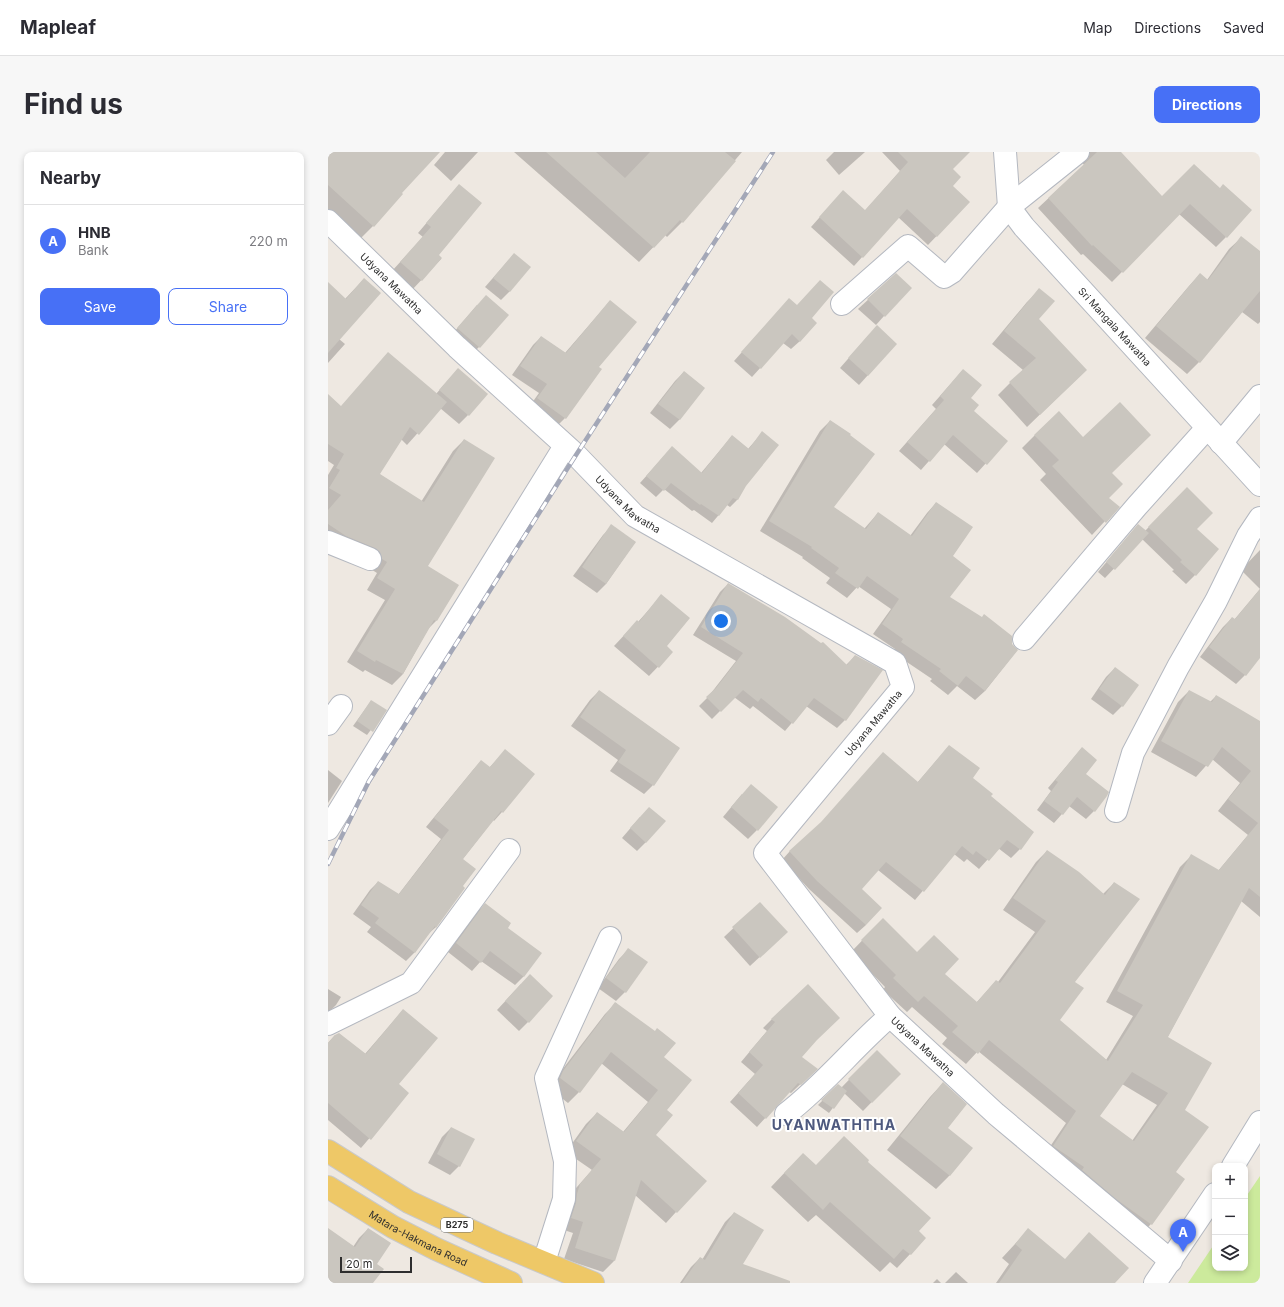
<!DOCTYPE html>
<html lang="en">
<head>
<meta charset="utf-8">
<style>
	:root { --surface:#fff; --page:#f7f7f7; --text:#2b2b33; --muted:#7c7c81; --line:#e1e1e2; --accent:#4770f6 }
	body { margin:0; font-family:Inter,sans-serif; background:var(--page); color:var(--text) }
	.controls { position:absolute; right:12px; bottom:12px; display:grid; overflow:hidden; border-radius:8px; box-shadow:0 2px 6px #0003 }
	.controls button { width:36px; height:36px; display:grid; place-items:center; padding:0; border:0; border-bottom:1px solid var(--line); background:var(--surface); color:var(--text); font:20px sans-serif }
	.scale { position:absolute; left:12px; bottom:10px; width:72px; box-sizing:border-box; padding-left:4px; border:2px solid #2e2e2e; border-top:0; font-size:11px; line-height:14px; white-space:nowrap; color:#2e2e2e; -webkit-text-stroke:3px #fff; paint-order:stroke }
	.you { position:absolute; left:393px; top:469px; width:14px; height:14px; margin:-10px; border:3px solid #fff; border-radius:50%; background:#1a73e8; box-shadow:0 0 0 6px #1a73e833 }
	.badge { display:grid; place-items:center; width:26px; height:26px; border-radius:50%; background:var(--accent); color:#fff; font-size:13px; font-weight:700 }
	.pin { position:absolute; translate:-50% -33px; filter:drop-shadow(0 1px 2px #0008) }
	.pin::after { content:''; position:absolute; top:21px; width:14px; height:12px; background:inherit; clip-path:polygon(0 0,100% 0,50% 100%) }
	.list { margin:0; padding:0; list-style:none }
	h2 { display:flex; justify-content:space-between; align-items:center; height:52px; margin:0; padding:0 16px; font-size:17px }
	h2 small { font-size:13px; font-weight:400; color:var(--muted) }
	.list li { display:grid; grid-template-columns:26px 1fr auto; gap:12px; align-items:center; box-sizing:border-box; height:72px; padding:0 16px; border-top:1px solid var(--line) }
	.list b { display:block; font-size:15px; white-space:nowrap }
	.list p { margin:0; font-size:13px; white-space:nowrap; color:var(--muted) }
	.list em { font-size:13px; font-style:normal; color:var(--muted) }
	.actions { display:flex; gap:8px; padding:12px 16px }
	.actions a { flex:1; padding:9px 0; border:1px solid var(--accent); border-radius:8px; text-align:center; font-size:14px; color:var(--accent) }
	.actions .main { background:var(--accent); color:#fff }
	.icon { flex:none; width:22px; height:22px; fill:none; stroke:currentColor; stroke-width:2; stroke-linecap:round; stroke-linejoin:round }
	.map { position:relative; flex:none; width:932px; height:1131px; overflow:hidden; border-radius:8px }
	header { display:flex; align-items:center; gap:24px; box-sizing:border-box; height:56px; padding:0 20px; background:var(--surface); border-bottom:1px solid var(--line) }
	header strong { font-size:19px }
	nav { display:flex; gap:22px; margin-inline-start:auto; font-size:14px }
	.intro { display:flex; align-items:center; justify-content:space-between; box-sizing:border-box; height:96px; padding:0 24px }
	h1 { margin:0; font-size:28px }
	.button { padding:10px 18px; border-radius:8px; background:var(--accent); color:#fff; font-size:14px; font-weight:700 }
	main { display:flex; gap:24px; padding:0 24px }
	aside { flex:1; background:var(--surface); border-radius:8px; box-shadow:0 2px 6px #0003 }
	.map>svg:first-child { display:block }
	.pitch { fill:#ccea9c }
	.shadow { fill:#0003; fill-rule:evenodd }
	.building { fill:#cac6bf; fill-rule:evenodd }
	.lines { fill:none; stroke-linecap:round; stroke-linejoin:round }
	.street-casing { stroke:#b4b8c0; stroke-width:24 }
	.primary-casing { stroke:#c9c9c9; stroke-width:24 }
	.street { stroke:#fff; stroke-width:22 }
	.primary { stroke:#eec867; stroke-width:22 }
	.rail-casing { stroke:#a3a7b7; stroke-width:4.5 }
	.rail { stroke:#fff; stroke-width:3; stroke-dasharray:9; stroke-linecap:butt }
	.labels { text-anchor:middle; stroke-width:4; stroke-linejoin:round; paint-order:stroke }
	.shield { fill:#fff; stroke:#6d6d6d; stroke-width:1 }
	.shield-label { font-size:9px; font-weight:bold; fill:#2e2e2e }
	.street-label { font-size:10px; fill:#2e2e2e; stroke:#fff }
	.district-label { font-size:14px; font-weight:bold; letter-spacing:1px; fill:#4e597e; stroke:#fff }
</style>
</head>
<body>
<header>
<strong>Mapleaf</strong>
<nav><a>Map</a><a>Directions</a><a>Saved</a></nav>
</header>
<div class="intro"><h1>Find us</h1><a class="button">Directions</a></div>
<main>
<aside>
<h2>Nearby<small></small></h2>
<ul class="list">
<li><span class="badge">A</span><div><b>HNB</b><p>Bank</p></div><em>220 m</em></li>
</ul>
<div class="actions"><a class="main">Save</a><a>Share</a></div>
</aside>
<div class="map">
<svg width="932" height="1131" viewBox="0 0 932 1131">
	<rect width="100%" height="100%" fill="#eee8e1"/>
	<path class="pitch" d="M932,1024V1131H860L887,1091V1116H917V1046Z"/>
	<g class="shadow">
		<path d="M0,0H83L72,41L47,72L32,87L0,59Z"/>
		<path d="M117,0H150L123,29L106,13Z"/>
		<path d="M186,0H414L354,70L339,85L337,83L311,110Z"/>
		<path d="M506,0H537L511,23L498,8Z"/>
		<path d="M554,0H640L623,17L624,34L641,50L600,93L570,65L526,114L483,75L507,48L537,59L572,19Z"/>
		<path d="M747,0H791L834,46L866,13L898,85L888,95L851,62L784,130L755,102L753,103L710,56L756,13Z"/>
		<path d="M123,42L109,103L113,107L84,138L64,119L95,85L90,81Z"/>
		<path d="M913,86L932,100V170L930,172L914,160L871,210L859,222L817,186L861,134L872,122L879,128L901,97Z"/>
		<path d="M186,102L182,139L173,148L157,135Z"/>
		<path d="M568,122L556,164L548,173L530,157Z"/>
		<path d="M36,127L11,187L17,192L0,211V132L17,147Z"/>
		<path d="M711,138L710,167L758,218L699,275L670,243L695,218L664,192L699,150Z"/>
		<path d="M282,149L270,215L272,217L237,266L228,275L201,255L211,241L184,223L205,193L213,185L237,201Z"/>
		<path d="M149,153L151,195L142,204L121,186Z"/>
		<path d="M453,156L482,166L472,189L463,197L455,191L424,225L406,209Z"/>
		<path d="M540,184L568,192L531,233L512,216Z"/>
		<path d="M130,217L140,263L131,272L112,256L79,293L73,287L51,322L93,350L125,299L136,288L98,415L108,469L100,477L75,522L64,533L37,518L35,520L19,510L57,448L39,438L49,421L0,390V323L6,313L0,309V243L13,255L108,242Z"/>
		<path d="M635,218L645,259L678,289L649,321L616,292L593,318L571,299L608,257L604,253Z"/>
		<path d="M356,220L376,236L351,268L342,277L322,261L347,229Z"/>
		<path d="M502,269L505,355L536,377L550,361L582,384L599,361L608,351L624,404L620,445L683,492L689,498L657,539L647,548L629,534L620,543L602,529L604,527L564,500L567,497L545,482L563,457L530,434L519,446L498,431L502,426L474,406L475,405L432,379L492,279Z"/>
		<path d="M434,281L417,334L409,348L402,355L399,353L384,371L366,358L364,359L336,337L328,345L312,331L338,302L373,321L404,284L420,297Z"/>
		<path d="M707,283L755,286L783,321L780,346L790,355L764,383L712,328L718,322L694,296Z"/>
		<path d="M859,336L868,377L867,423L858,432L844,419L846,418L814,387L777,426L770,420L810,373L817,379Z"/>
		<path d="M284,374L307,390L278,432L269,441L245,424L275,383Z"/>
		<path d="M932,398V504L917,523L908,532L872,505L895,475L904,466L906,468L932,437L913,418Z"/>
		<path d="M400,432L518,513L527,504L553,519L517,568L509,576L478,554L457,579L425,554L422,557L406,545L384,567L371,554L380,545L408,509L365,483L392,440Z"/>
		<path d="M333,444L338,494L344,500L321,524L286,494L301,478L310,470Z"/>
		<path d="M787,516L794,554L785,563L763,547L778,525Z"/>
		<path d="M271,539L351,596L325,633L316,642L282,619L290,608L243,574L262,548Z"/>
		<path d="M861,539L882,550L888,544L932,570V765L913,749L839,886L856,958L847,1021L823,1072L812,1083L715,1005L738,971L650,899L638,912L614,892L619,886L584,855L579,860L555,838L557,835L523,800L555,767L589,801L615,822L648,851L668,829L670,830L707,780L675,758L708,710L719,699L775,742L786,731L730,869L778,908L805,864L778,850L852,715L863,704L890,719L920,683L890,659L912,631L884,607L868,625L823,600L850,550ZM794,932L829,953L804,989L770,964Z"/>
		<path d="M43,549L57,559L39,583L25,574Z"/>
		<path d="M621,594L644,626L662,644L705,680L692,697L683,706L670,696L651,717L639,707L636,710L626,702L587,748L550,718L532,737L538,773L529,781L481,737L454,708L462,699L589,631Z"/>
		<path d="M754,596L757,622L766,659L758,667L741,654L726,671L709,658L723,639L720,636Z"/>
		<path d="M177,599L174,660L166,669L165,668L134,708L133,734L108,775L99,783L86,801L78,809L39,780L43,775L25,762L42,738L50,730L70,743L113,687L98,675L145,618L153,609L161,616Z"/>
		<path d="M0,618L14,629L0,651Z"/>
		<path d="M414,642L429,678L420,687L395,665Z"/>
		<path d="M312,665L318,690L309,699L294,686Z"/>
		<path d="M432,751L449,789L422,814L396,785Z"/>
		<path d="M157,752L178,776L196,824L187,833L153,809L144,819L120,800L148,761Z"/>
		<path d="M300,798L318,811L297,840L288,849L270,836L291,807Z"/>
		<path d="M193,832L200,870L191,879L169,858Z"/>
		<path d="M0,837L13,845L8,853L0,861Z"/>
		<path d="M288,851L335,905L338,959L327,983L348,1060L338,1071L307,1043L286,1109L275,1120L236,1107L245,1081L233,1077L241,1044L264,1018L238,1000L258,972L269,961L295,980L320,950L273,911L251,940L240,951L222,937L224,931L277,862Z"/>
		<path d="M75,858L70,933L80,941L33,996L0,968V891L7,883L37,902Z"/>
		<path d="M444,867L487,889L473,905L480,925L463,941L461,940L429,975L402,950L427,922L413,910L439,879L435,876Z"/>
		<path d="M549,899L571,922L535,959L516,941L501,961L490,953L510,933L513,936Z"/>
		<path d="M615,931L619,976L643,996L621,1024L608,1037L559,998L602,945Z"/>
		<path d="M123,976L131,1014L122,1023L100,1011L114,985Z"/>
		<path d="M538,1010L590,1080L597,1086L569,1116L562,1110L552,1120L488,1063L480,1070L443,1035L461,1016Z"/>
		<path d="M406,1061L387,1131H352L363,1115L372,1106L374,1108L397,1070Z"/>
		<path d="M0,1077L25,1095L31,1086L40,1077L48,1112L43,1131H0Z"/>
		<path d="M700,1078L736,1108L786,1131H668L681,1112L674,1106Z"/>
		<path d="M628,1120L640,1131H617Z"/>
		<path d="M609,1127L613,1131H605Z"/>
	</g>
	<g class="building">
		<path d="M0,0H112L74,41L75,42L46,75L0,33Z"/>
		<path d="M218,0H268L297,26L322,0H397L408,9L355,71L352,68L326,96Z"/>
		<path d="M570,0H642L625,17L633,25L625,34L642,50L609,85L579,57L535,106L491,65L515,38L537,58L580,10Z"/>
		<path d="M769,0H793L834,44L866,12L892,36L895,32L924,58L899,86L862,52L795,121L765,93L764,94L720,46Z"/>
		<path d="M131,32L154,51L111,103L114,106L94,129L72,110L103,75L98,71Z"/>
		<path d="M913,84L932,99V139L872,211L828,174L872,121L880,128Z"/>
		<path d="M186,101L203,115L182,140L165,126Z"/>
		<path d="M568,121L584,136L557,165L539,147Z"/>
		<path d="M36,126L53,141L0,201V130L18,147Z"/>
		<path d="M492,128L506,140L484,166L489,171L472,190L464,182L433,217L413,200L461,146L469,153Z"/>
		<path d="M711,136L727,149L711,167L759,218L712,263L681,230L708,206L676,179Z"/>
		<path d="M158,143L181,163L152,196L129,176Z"/>
		<path d="M282,148L309,170L271,215L274,217L238,267L209,246L219,232L192,214L213,184L238,201Z"/>
		<path d="M549,173L569,192L540,224L520,206Z"/>
		<path d="M60,200L119,250L91,283L82,275L52,322L96,350L136,287L167,306L100,414L131,433L109,469L106,468L75,522L48,508L47,510L29,499L67,437L49,426L59,410L54,407L52,400L47,396L18,384L0,372V358L13,343L1,336L12,318L8,316L16,302L0,292V242L13,254Z"/>
		<path d="M130,216L160,242L141,264L111,238Z"/>
		<path d="M635,217L654,233L643,246L651,253L646,259L680,289L659,313L625,283L602,310L579,290L616,248L612,244Z"/>
		<path d="M356,219L377,236L352,268L330,252Z"/>
		<path d="M792,250L823,283L784,321L795,332L781,346L792,355L778,371L724,314L731,308L706,283L731,259L755,285Z"/>
		<path d="M502,268L523,282L522,283L547,302L506,355L538,377L550,360L584,384L608,350L645,375L625,404L643,418L622,445L654,465L656,462L684,484V492L690,498L657,539L638,524L630,534L611,519L613,517L573,490L575,487L554,472L571,447L539,424L530,437L507,421L511,416L483,396L484,395L441,369Z"/>
		<path d="M434,279L451,293L418,334L410,348L405,346L391,364L373,352L372,353L343,331L336,339L318,324L344,294L374,321L404,283L421,297Z"/>
		<path d="M859,335L885,361L869,377L891,397L868,424L852,410L854,408L820,375Z"/>
		<path d="M283,372L308,390L278,432L254,415Z"/>
		<path d="M810,372L821,381L787,418L778,410Z"/>
		<path d="M400,431L457,465L493,491L495,490L519,513L527,503L555,518L518,569L486,546L465,572L433,546L430,550L415,538L393,560L378,545L388,536L415,501L373,475Z"/>
		<path d="M932,437V506L918,524L881,495L904,465L907,467Z"/>
		<path d="M333,442L362,466L339,494L345,500L331,516L295,484L309,468L311,470Z"/>
		<path d="M787,515L811,533L795,555L771,537Z"/>
		<path d="M271,538L352,596L326,634L290,610L298,598L252,565Z"/>
		<path d="M861,538L884,550L888,543L932,569V745L921,736L840,885L884,911L857,958L881,975L848,1020L857,1027L824,1073L788,1047L754,1018L756,1015L725,994L748,959L661,888L650,902L624,880L630,874L596,844L590,850L565,826L568,823L533,788L555,766L589,800L606,783L631,807L617,822L649,850L668,828L672,831L718,769L685,746L719,698L751,720L777,743L786,730L812,747L747,830L756,836L732,868L780,909L815,853L789,839L863,702L891,718L930,671L900,647L923,619L894,595L880,615L833,589ZM804,920L840,941L806,989L772,964Z"/>
		<path d="M43,548L59,558L45,580L29,569Z"/>
		<path d="M621,593L652,616L645,626L665,642L663,644L706,680L693,698L679,688L661,709L648,699L645,703L634,694L596,740L558,710L534,737L554,756L538,773L489,729L461,699L493,670L555,600L590,630Z"/>
		<path d="M754,595L769,608L758,622L781,640L779,644L767,660L749,645L735,663L716,649L730,630L727,628Z"/>
		<path d="M177,597L207,622L175,661L173,659L135,707L148,717L135,734L137,736L108,776L107,774L87,801L47,771L51,766L33,753L50,729L71,742L121,678L106,666L153,608L162,615Z"/>
		<path d="M423,632L450,655L430,679L403,655Z"/>
		<path d="M321,655L338,669L318,691L302,676Z"/>
		<path d="M432,750L460,780L432,806L404,775Z"/>
		<path d="M157,751L183,771L180,776L214,801L196,825L162,799L153,811L128,791Z"/>
		<path d="M300,796L320,810L298,841L278,826Z"/>
		<path d="M202,822L225,844L201,871L177,849Z"/>
		<path d="M480,832L512,866L489,888L474,905L490,917L473,933L470,931L438,967L410,941L435,913L421,900L447,870L443,867Z"/>
		<path d="M287,850L327,879L329,876L348,891L336,905L364,928L339,958L345,963L328,983L379,1029L349,1061L313,1028L287,1109L247,1096L255,1070L243,1066L248,1051L249,1042L252,1032L273,1007L248,989L269,960L296,980L330,938L283,900L252,941L232,926L235,919Z"/>
		<path d="M75,857L110,886L71,932L81,941L43,988L0,951V891L7,883L11,881L38,902Z"/>
		<path d="M549,898L573,922L544,951L520,927Z"/>
		<path d="M615,930L639,952L620,976L645,996L622,1024L572,984Z"/>
		<path d="M510,932L519,939L506,957L493,948Z"/>
		<path d="M123,975L147,987L132,1015L109,1002Z"/>
		<path d="M516,984L541,1008L540,1010L603,1066L591,1079L598,1086L583,1103L575,1097L566,1107L502,1050L495,1058L456,1021L475,1001L488,1013Z"/>
		<path d="M406,1060L436,1078L415,1112L462,1129V1131H354L372,1105L377,1108Z"/>
		<path d="M0,1076L27,1095L40,1076L63,1091L49,1112L56,1117L45,1131H0Z"/>
		<path d="M700,1076L737,1107L761,1080L801,1116L787,1131H671L694,1098L687,1092Z"/>
	</g>
	<g class="lines">
		<defs>
			<g id="street">
				<path id="s1" d="M677,0L681,55L696,75L932,333"/>
				<path id="s2" d="M0,69L129,195L248,303L307,364L567,511L575,535L437,701L562,864L668,962L843,1109"/>
				<path d="M514,152L580,94L616,125L624,120L681,55L750,0"/>
				<path d="M893,291L932,244"/>
				<path d="M0,390L42,407"/>
				<path d="M696,487L809,354L879,276"/>
				<path d="M0,572L13,554"/>
				<path d="M788,659L805,601L850,515L888,449L920,384L932,366"/>
				<path d="M0,677L237,294"/>
				<path d="M0,872L83,831L181,698"/>
				<path d="M458,962C496,933 526,895 562,864"/>
				<path d="M905,1014L932,970"/>
				<path d="M216,1110L236,1047L237,1009L218,926L282,786"/>
				<path d="M827,1131L887,1042"/>
			</g>
			<g id="primary">
				<path d="M0,999L81,1050L169,1091L265,1131"/>
				<path id="s3" d="M0,1035L65,1075L108,1097L183,1131"/>
			</g>
		</defs>
		<use href="#street" class="street-casing"/>
		<use href="#primary" class="primary-casing"/>
		<use href="#street" class="street"/>
		<use href="#primary" class="primary"/>
		<defs>
			<path id="rail" d="M0,712L41,629L248,303L445,0"/>
		</defs>
		<use href="#rail" class="rail-casing"/>
		<use href="#rail" class="rail"/>
	</g>
	<g class="labels">
		<rect class="shield" x="113" y="1066" width="32" height="14" rx="3"/>
		<g class="shield-label">
			<text x="129" y="1076">B275</text>
		</g>
		<g class="street-label">
			<text dy="4" stroke="none"><textPath href="#s2" startOffset="89">Udyana Mawatha</textPath></text>
			<text dy="4" stroke="none"><textPath href="#s1" startOffset="215">Sri Mangala Mawatha</textPath></text>
			<text dy="4" stroke="none"><textPath href="#s2" startOffset="413">Udyana Mawatha</textPath></text>
			<text transform="translate(545 571) rotate(-50)" y="4">Udyana Mawatha</text>
			<text dy="4" stroke="none"><textPath href="#s2" startOffset="1216">Udyana Mawatha</textPath></text>
			<text dy="4" stroke="none"><textPath href="#s3" startOffset="104">Matara-Hakmana Road</textPath></text>
		</g>
		<g class="district-label">
			<text x="506" y="978">UYANWATHTHA</text>
		</g>
	</g>
</svg>
<div class="controls">
<button>+</button>
<button>−</button>
<button><svg class="icon" aria-label="layers" viewBox="0 0 24 24"><path d="M12 4l9 5-9 5-9-5zM3 14l9 5 9-5"/></svg></button>
</div>
<div class="scale">20 m</div>
<div class="you"></div>
<div class="pin badge" style="left:855px;top:1100px">A</div>
</div>
</main>
</body>
</html>
